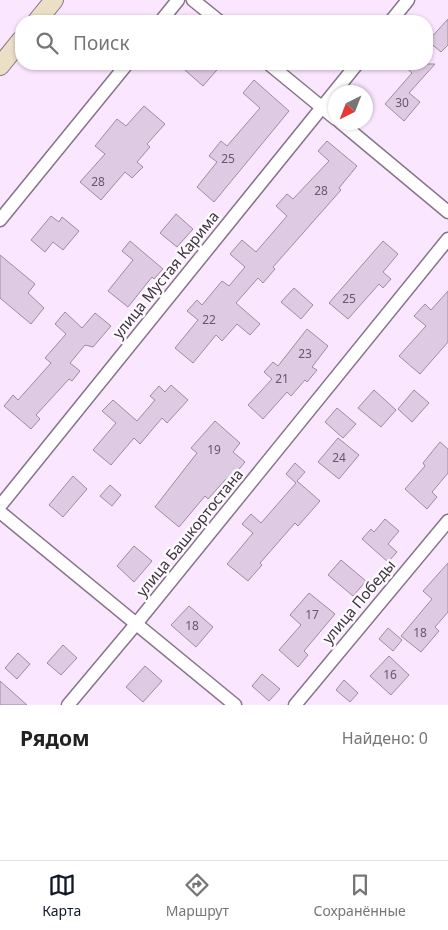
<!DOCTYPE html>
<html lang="ru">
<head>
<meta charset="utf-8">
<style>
	:root { --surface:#fff; --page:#f6f6f6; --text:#222; --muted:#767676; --line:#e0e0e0; --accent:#111827 }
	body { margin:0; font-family:"Noto Sans",sans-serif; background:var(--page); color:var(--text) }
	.compass { position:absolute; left:328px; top:85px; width:45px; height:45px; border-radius:50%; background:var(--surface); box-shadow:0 1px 4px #0004; rotate:222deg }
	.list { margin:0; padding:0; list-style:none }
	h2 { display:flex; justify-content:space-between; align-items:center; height:65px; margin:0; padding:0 20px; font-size:21px }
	h2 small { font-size:16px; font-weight:400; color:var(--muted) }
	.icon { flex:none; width:28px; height:28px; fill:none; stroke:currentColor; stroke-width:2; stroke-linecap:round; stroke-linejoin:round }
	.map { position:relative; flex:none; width:448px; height:705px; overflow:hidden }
	.search { position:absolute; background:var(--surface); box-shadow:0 1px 4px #0004; left:15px; right:15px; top:15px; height:55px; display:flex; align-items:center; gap:12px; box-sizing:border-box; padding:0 18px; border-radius:20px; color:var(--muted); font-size:19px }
	.sheet { height:155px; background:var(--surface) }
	nav { display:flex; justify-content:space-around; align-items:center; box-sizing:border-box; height:70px; border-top:1px solid var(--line); background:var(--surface); font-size:14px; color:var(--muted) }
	nav a { display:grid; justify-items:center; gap:2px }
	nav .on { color:var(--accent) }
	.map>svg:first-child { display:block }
	.building { fill:#dfcae3; stroke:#9e8ba2 }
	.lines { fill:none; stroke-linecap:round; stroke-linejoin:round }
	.street-casing { stroke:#867489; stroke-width:15 }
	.secondary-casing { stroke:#867489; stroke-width:20 }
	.street { stroke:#fff; stroke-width:12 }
	.secondary { stroke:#ebe0c6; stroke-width:18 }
	.labels { text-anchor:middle; stroke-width:5; stroke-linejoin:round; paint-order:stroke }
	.number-label { font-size:12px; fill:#655a66 }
	.street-label { font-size:15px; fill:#3c343d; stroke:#fdf9fe }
</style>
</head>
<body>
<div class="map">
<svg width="448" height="705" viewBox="0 0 448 705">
	<rect width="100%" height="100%" fill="#fae6fe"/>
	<g class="building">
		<path d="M448,19V45L441,52L428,41Z"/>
		<path d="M178,64H222L203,86Z"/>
		<path d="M402,64H435L409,93L420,102L404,121L385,104L412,73Z"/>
		<path d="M254,80L289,111L214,202L197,187L217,162L209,156L221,141L227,146L260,108L243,93Z"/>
		<path d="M144,106L165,124L147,144L150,147L137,162L143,167L132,178L125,172L101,200L80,182L105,154L95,146L117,119L126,126Z"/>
		<path d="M327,141L357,166L339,188L341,190L273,267L275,269L263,283L258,278L236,303L260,324L250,335L237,324L222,341L216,335L193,363L175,348L198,320L187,311L197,300L202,305L222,281L229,286L245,267L230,254L242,240L256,252L287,216L276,206L287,194L293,199L329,161L318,151Z"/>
		<path d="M176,214L193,229L177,247L160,233Z"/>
		<path d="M51,216L59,222L62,217L79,231L63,250L53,242L45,252L31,240Z"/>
		<path d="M130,241L163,269L154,279L152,277L128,307L108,291L133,260L122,251Z"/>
		<path d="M383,241L398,254L383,272L391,279L383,288L379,284L348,319L329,303Z"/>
		<path d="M0,255L35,284L28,293L44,308L31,324L0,298Z"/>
		<path d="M294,288L313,305L301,319L281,302Z"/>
		<path d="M448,291V342L420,374L399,356L426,326L414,316L425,304L431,310Z"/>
		<path d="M65,312L82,328L95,313L111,326L93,347L85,345L70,363L80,371L72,381L69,379L36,415L40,419L31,429L4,406L13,395L18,400L51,363L45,358L66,334L55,324Z"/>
		<path d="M307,329L328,346L312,367L317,370L307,382L305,380L291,396L287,392L263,419L248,405L272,379L264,372L273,362L278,366Z"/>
		<path d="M171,385L188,400L167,423L162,418L140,444L134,438L111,465L93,450L116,423L102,411L113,400L137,421L155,400L150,396L159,386L165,392Z"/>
		<path d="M374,390L396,410L381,427L358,408Z"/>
		<path d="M414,390L429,403L412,422L398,409Z"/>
		<path d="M337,408L356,424L343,438L325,422Z"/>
		<path d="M215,421L240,443L233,452L245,462L229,481L226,479L208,499L205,496L179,527L155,507L197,453L191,448Z"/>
		<path d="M338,438L359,455L339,479L318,462Z"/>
		<path d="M440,442L448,449V473L432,492L437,497L427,509L405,489L425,466L423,463Z"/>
		<path d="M295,463L305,472L297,481L320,501L298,526L295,523L260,563L262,565L248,581L227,564L253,533L242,524L251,514L261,523L296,483L286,474Z"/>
		<path d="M73,476L87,489L63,517L49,505Z"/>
		<path d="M110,485L121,495L112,506L100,496Z"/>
		<path d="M385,519L399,531L388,544L397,552L388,562L362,539L371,529L374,532Z"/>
		<path d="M134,546L152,561L134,582L117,566Z"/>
		<path d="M341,560L366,581L353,596L328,575Z"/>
		<path d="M448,563V612L435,627L439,631L421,652L401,636L432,599L423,591Z"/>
		<path d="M309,593L335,614L304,651L308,655L298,667L279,650L301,625L290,615Z"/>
		<path d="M189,606L213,627L196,647L171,625Z"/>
		<path d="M388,628L402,640L393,651L379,639Z"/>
		<path d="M63,645L77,658L61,675L47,663Z"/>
		<path d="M18,653L30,664L17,679L5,668Z"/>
		<path d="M389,656L409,675L391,695L370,676Z"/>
		<path d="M145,666L162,681L143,702L126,687Z"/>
		<path d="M262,674L280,689L269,701L252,686Z"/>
		<path d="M344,680L358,693L350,702L336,690Z"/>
		<path d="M0,681L27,705H0Z"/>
	</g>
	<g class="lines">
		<defs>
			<g id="street">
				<path d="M193,0L219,21"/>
				<path d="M161,21L178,0"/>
				<path d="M391,21L408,0"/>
				<path d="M269,64L336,119"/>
				<path d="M340,122L448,212"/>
				<path d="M0,220L127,64"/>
				<path d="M0,506L357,64"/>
				<path d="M0,512L235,705"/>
				<path d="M68,705L136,624L448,239"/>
				<path d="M295,705L448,521"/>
			</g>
			<g id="secondary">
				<path d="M37,21L54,0"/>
				<path d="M0,66L21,40"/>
			</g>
		</defs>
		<use href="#street" class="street-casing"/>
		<use href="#secondary" class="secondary-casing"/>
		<use href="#street" class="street"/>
		<use href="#secondary" class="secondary"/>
	</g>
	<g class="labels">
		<g class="number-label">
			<text x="402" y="107">30</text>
			<text x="228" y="163">25</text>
			<text x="98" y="186">28</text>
			<text x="321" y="195">28</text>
			<text x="349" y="303">25</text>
			<text x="209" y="324">22</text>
			<text x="305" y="358">23</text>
			<text x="282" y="383">21</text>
			<text x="214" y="454">19</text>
			<text x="339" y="462">24</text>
			<text x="312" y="619">17</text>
			<text x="192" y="630">18</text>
			<text x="420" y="637">18</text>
			<text x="390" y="679">16</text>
		</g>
		<g class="street-label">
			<text transform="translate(166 275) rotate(-51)" y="5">улица Мустая Карима</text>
			<text transform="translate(190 533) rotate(-51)" y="5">улица Башкортостана</text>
			<text transform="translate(359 602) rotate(-50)" y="5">улица Победы</text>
		</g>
	</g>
</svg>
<svg class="compass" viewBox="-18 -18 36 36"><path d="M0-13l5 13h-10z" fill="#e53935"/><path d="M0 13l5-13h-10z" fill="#767676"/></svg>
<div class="search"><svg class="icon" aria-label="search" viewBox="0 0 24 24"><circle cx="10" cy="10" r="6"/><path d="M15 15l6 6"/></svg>Поиск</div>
</div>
<section class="sheet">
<h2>Рядом<small>Найдено: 0</small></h2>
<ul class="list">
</ul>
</section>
<nav>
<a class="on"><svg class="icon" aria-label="map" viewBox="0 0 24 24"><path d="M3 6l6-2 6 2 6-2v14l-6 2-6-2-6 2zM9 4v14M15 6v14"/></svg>Карта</a>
<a><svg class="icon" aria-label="directions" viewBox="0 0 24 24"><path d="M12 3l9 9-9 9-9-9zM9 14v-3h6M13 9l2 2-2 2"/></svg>Маршрут</a>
<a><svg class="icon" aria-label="saved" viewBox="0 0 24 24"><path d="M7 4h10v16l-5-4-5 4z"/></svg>Сохранённые</a>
</nav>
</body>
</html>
